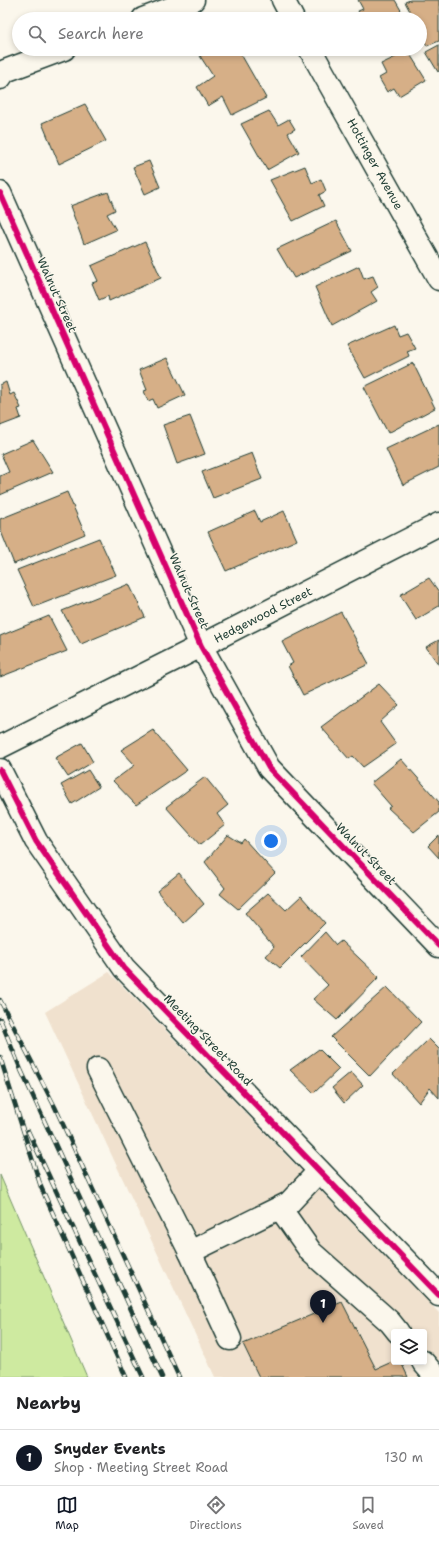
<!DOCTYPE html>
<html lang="en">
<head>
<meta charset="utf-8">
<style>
	:root { --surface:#fff; --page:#f2f2f2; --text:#202124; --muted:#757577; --line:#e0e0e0; --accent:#111827 }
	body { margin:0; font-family:"Shantell Sans",sans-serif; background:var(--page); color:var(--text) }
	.controls { position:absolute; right:12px; bottom:12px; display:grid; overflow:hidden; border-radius:4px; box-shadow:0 2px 6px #0003 }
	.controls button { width:36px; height:36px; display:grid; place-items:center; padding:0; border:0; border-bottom:1px solid var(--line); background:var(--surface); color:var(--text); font:20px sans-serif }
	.you { position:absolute; left:271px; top:841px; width:14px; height:14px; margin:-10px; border:3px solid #fff; border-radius:50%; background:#1a73e8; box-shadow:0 0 0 6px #1a73e833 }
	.badge { display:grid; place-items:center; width:26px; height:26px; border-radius:50%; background:var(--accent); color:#fff; font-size:13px; font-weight:700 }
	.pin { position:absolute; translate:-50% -33px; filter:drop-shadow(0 1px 2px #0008) }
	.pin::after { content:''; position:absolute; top:21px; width:14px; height:12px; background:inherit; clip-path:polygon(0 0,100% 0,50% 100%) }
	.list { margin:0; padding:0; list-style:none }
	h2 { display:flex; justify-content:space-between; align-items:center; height:52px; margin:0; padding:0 16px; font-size:17px }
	h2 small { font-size:13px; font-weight:400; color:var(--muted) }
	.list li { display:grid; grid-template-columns:26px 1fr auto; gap:12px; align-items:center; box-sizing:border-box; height:56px; padding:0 16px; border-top:1px solid var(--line) }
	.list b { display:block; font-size:15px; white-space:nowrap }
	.list p { margin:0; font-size:13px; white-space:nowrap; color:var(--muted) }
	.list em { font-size:13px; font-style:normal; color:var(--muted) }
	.icon { flex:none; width:22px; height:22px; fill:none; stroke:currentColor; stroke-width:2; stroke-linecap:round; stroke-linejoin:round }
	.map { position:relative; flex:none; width:439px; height:1377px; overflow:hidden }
	.search { position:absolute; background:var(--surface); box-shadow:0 2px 6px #0003; left:12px; right:12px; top:12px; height:44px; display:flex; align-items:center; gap:10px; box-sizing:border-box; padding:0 14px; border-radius:22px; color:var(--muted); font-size:15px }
	.sheet { height:108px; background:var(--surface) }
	nav { display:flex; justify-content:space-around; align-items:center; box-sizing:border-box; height:56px; border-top:1px solid var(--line); background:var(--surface); font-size:11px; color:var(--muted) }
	nav a { display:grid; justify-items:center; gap:2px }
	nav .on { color:var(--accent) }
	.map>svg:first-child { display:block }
	.built { fill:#f0e1ce; fill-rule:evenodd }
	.green { fill:#ceeaa0; stroke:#76946a }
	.building { fill:#d6af87; stroke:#1f3d34 }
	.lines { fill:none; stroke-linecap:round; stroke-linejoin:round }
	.minor-casing { stroke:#1f3d34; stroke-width:25 }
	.minor { stroke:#fbf7ec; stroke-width:22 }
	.rail-casing { stroke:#1f3d34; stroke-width:4.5 }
	.rail { stroke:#fbf7ec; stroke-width:3; stroke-dasharray:9; stroke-linecap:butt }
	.cycleway-casing { stroke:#fbf7ec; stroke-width:8 }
	.cycleway { stroke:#d6006c; stroke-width:6 }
	.labels { text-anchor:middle; stroke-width:3; stroke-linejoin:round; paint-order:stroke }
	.street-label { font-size:12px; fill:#1f3d34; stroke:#fbf7ec }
</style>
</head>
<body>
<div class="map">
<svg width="439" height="1377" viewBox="0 0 439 1377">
	<rect width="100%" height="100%" fill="#fbf7ec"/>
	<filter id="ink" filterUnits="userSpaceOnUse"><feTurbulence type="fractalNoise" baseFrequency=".025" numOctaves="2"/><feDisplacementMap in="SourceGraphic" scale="8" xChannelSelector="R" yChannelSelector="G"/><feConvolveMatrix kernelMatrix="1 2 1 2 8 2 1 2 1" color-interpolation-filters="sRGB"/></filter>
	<g filter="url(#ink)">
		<path class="built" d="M109,972L439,1313V1377H215L45,1012ZM394,1332H424V1362H394Z"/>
		<path class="green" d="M0,1175L87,1377H0Z"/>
		<g class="building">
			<path d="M358,0H395L406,19H362L358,11L363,9Z"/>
			<path d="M410,0H439V41L427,46L420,32V19H414L405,2Z"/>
			<path d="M439,45V71L438,72L426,52Z"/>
			<path d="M212,49H238L266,98L232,115L223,97L208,106L197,87L213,76L200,56Z"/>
			<path d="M408,51L426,80L399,96L394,88L387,92L379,78L386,74L381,64Z"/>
			<path d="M85,104L106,141L59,164L42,123Z"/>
			<path d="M269,111L278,125L289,119L295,129L288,133L299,152L267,170L241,124Z"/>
			<path d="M149,161L160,187L145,194L133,167Z"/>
			<path d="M305,166L312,183L321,179L326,191L319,195L324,206L293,221L270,180Z"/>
			<path d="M108,192L115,210L107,214L116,230L84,244L70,206Z"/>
			<path d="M336,221L352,251L294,278L277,249Z"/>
			<path d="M145,242L161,278L109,301L108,296L99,300L92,283L98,281L91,266Z"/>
			<path d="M359,266L364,279L373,276L378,287L371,292L377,301L332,326L315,287Z"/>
			<path d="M394,325L398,335L406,332L415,348L407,351L409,356L365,378L347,346Z"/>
			<path d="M167,358L185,395L157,408L153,399L148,401L144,391L147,390L139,370Z"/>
			<path d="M413,363L435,408L388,433L364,387Z"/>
			<path d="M6,382L10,395L14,393L21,408L18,409L21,418L0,426V385Z"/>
			<path d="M190,416L205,454L177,464L163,425Z"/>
			<path d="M439,424V467L403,485L386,449Z"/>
			<path d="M33,440L53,472L0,495V476L9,472L1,454Z"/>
			<path d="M252,453L262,479L213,498L202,472Z"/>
			<path d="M67,492L85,534L14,564L0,529V519Z"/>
			<path d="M255,511L260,522L284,511L297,540L226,571L208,532Z"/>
			<path d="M99,538L116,575L34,607L17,570Z"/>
			<path d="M429,578L439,592V606L416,620L400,595Z"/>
			<path d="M129,584L145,617L81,644L62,611Z"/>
			<path d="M341,612L369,664L303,695L288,666L293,663L282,642Z"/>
			<path d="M49,616L67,651L0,677V636Z"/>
			<path d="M439,640V665L426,647Z"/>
			<path d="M379,684L399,705L380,722L396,744L363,767L353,756L349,759L321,727Z"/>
			<path d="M153,730L187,770L136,805L113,781L135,765L121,750Z"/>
			<path d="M82,743L93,762L68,777L55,758Z"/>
			<path d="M401,759L439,802V812L414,832L388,808L391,806L371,783Z"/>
			<path d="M88,770L99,787L72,804L61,785Z"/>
			<path d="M205,777L228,805L217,814L225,825L200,845L166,807Z"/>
			<path d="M228,835L241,843L244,839L275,873L238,909L220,894L225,888L205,862Z"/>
			<path d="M439,835V858L428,846Z"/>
			<path d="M179,873L204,904L183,923L157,891Z"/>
			<path d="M268,893L286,910L301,896L325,923L280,968L266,956L274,947L245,913Z"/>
			<path d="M325,932L336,945L341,941L379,977L337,1020L313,999L328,985L301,957Z"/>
			<path d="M387,987L421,1022L370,1076L331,1037Z"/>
			<path d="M429,1039L439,1049V1098L430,1088L419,1103L393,1074Z"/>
			<path d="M319,1049L339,1069L314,1093L290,1070Z"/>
			<path d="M351,1072L363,1085L344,1103L332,1088Z"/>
			<path d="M342,1302L376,1369L394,1361V1362H401L408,1377H259L243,1344Z"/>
		</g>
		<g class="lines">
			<defs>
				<g id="minor">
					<path d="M283,0L293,19"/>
					<path d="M143,19L193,0"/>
					<path d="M310,49L439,279"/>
					<path d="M0,78L5,71L64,49"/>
					<path d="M0,193L201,646L269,768L439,946"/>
					<path d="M0,747L201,646L439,524"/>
					<path d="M0,770L36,841L124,968L439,1295"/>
					<path d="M98,1069L190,1252L289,1203L319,1171"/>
					<path d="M280,1208L311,1252L390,1322L398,1332"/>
					<path d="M190,1252L230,1339"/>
					<path d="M423,1362L436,1377"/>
				</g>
			</defs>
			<use href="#minor" class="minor-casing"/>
			<use href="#minor" class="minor"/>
			<defs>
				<g id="rail">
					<path d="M0,1000L55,1107L179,1377"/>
					<path d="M0,1019L21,1070L162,1377"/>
					<path d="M0,1057L41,1187L126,1377"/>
					<path d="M28,1131L143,1377"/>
				</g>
			</defs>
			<use href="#rail" class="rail-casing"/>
			<use href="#rail" class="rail"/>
			<defs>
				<g id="cycleway">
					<path d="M0,193L201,646L269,768L439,946"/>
					<path d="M0,770L36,841L124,968L439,1295"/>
				</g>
			</defs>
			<use href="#cycleway" class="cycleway-casing"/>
			<use href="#cycleway" class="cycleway"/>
		</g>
	</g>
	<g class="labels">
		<g class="street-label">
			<text transform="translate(375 164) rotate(61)" y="4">Hottinger Avenue</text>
			<text transform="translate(57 295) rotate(66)" y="4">Walnut Street</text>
			<text transform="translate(189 591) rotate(66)" y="4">Walnut Street</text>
			<text transform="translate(263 615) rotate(-27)" y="4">Hedgewood Street</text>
			<text transform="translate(366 854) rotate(46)" y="4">Walnut Street</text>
			<text transform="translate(208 1040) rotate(46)" y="4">Meeting Street Road</text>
		</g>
	</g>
</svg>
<div class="controls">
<button><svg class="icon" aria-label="layers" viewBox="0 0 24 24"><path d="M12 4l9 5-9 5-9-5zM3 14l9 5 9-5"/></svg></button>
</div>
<div class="you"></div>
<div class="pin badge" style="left:323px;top:1323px">1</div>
<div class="search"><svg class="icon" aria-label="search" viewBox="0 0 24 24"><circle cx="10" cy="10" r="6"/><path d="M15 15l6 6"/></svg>Search here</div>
</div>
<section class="sheet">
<h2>Nearby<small></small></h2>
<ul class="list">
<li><span class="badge">1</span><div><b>Snyder Events</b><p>Shop · Meeting Street Road</p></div><em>130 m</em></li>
</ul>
</section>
<nav>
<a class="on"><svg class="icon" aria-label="map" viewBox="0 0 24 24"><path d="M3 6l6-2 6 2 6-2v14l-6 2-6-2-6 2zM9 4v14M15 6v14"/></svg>Map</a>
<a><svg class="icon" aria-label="directions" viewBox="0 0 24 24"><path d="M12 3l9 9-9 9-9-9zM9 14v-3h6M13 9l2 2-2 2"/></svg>Directions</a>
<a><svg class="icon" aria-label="saved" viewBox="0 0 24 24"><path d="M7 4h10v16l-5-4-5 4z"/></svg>Saved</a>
</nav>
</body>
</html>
